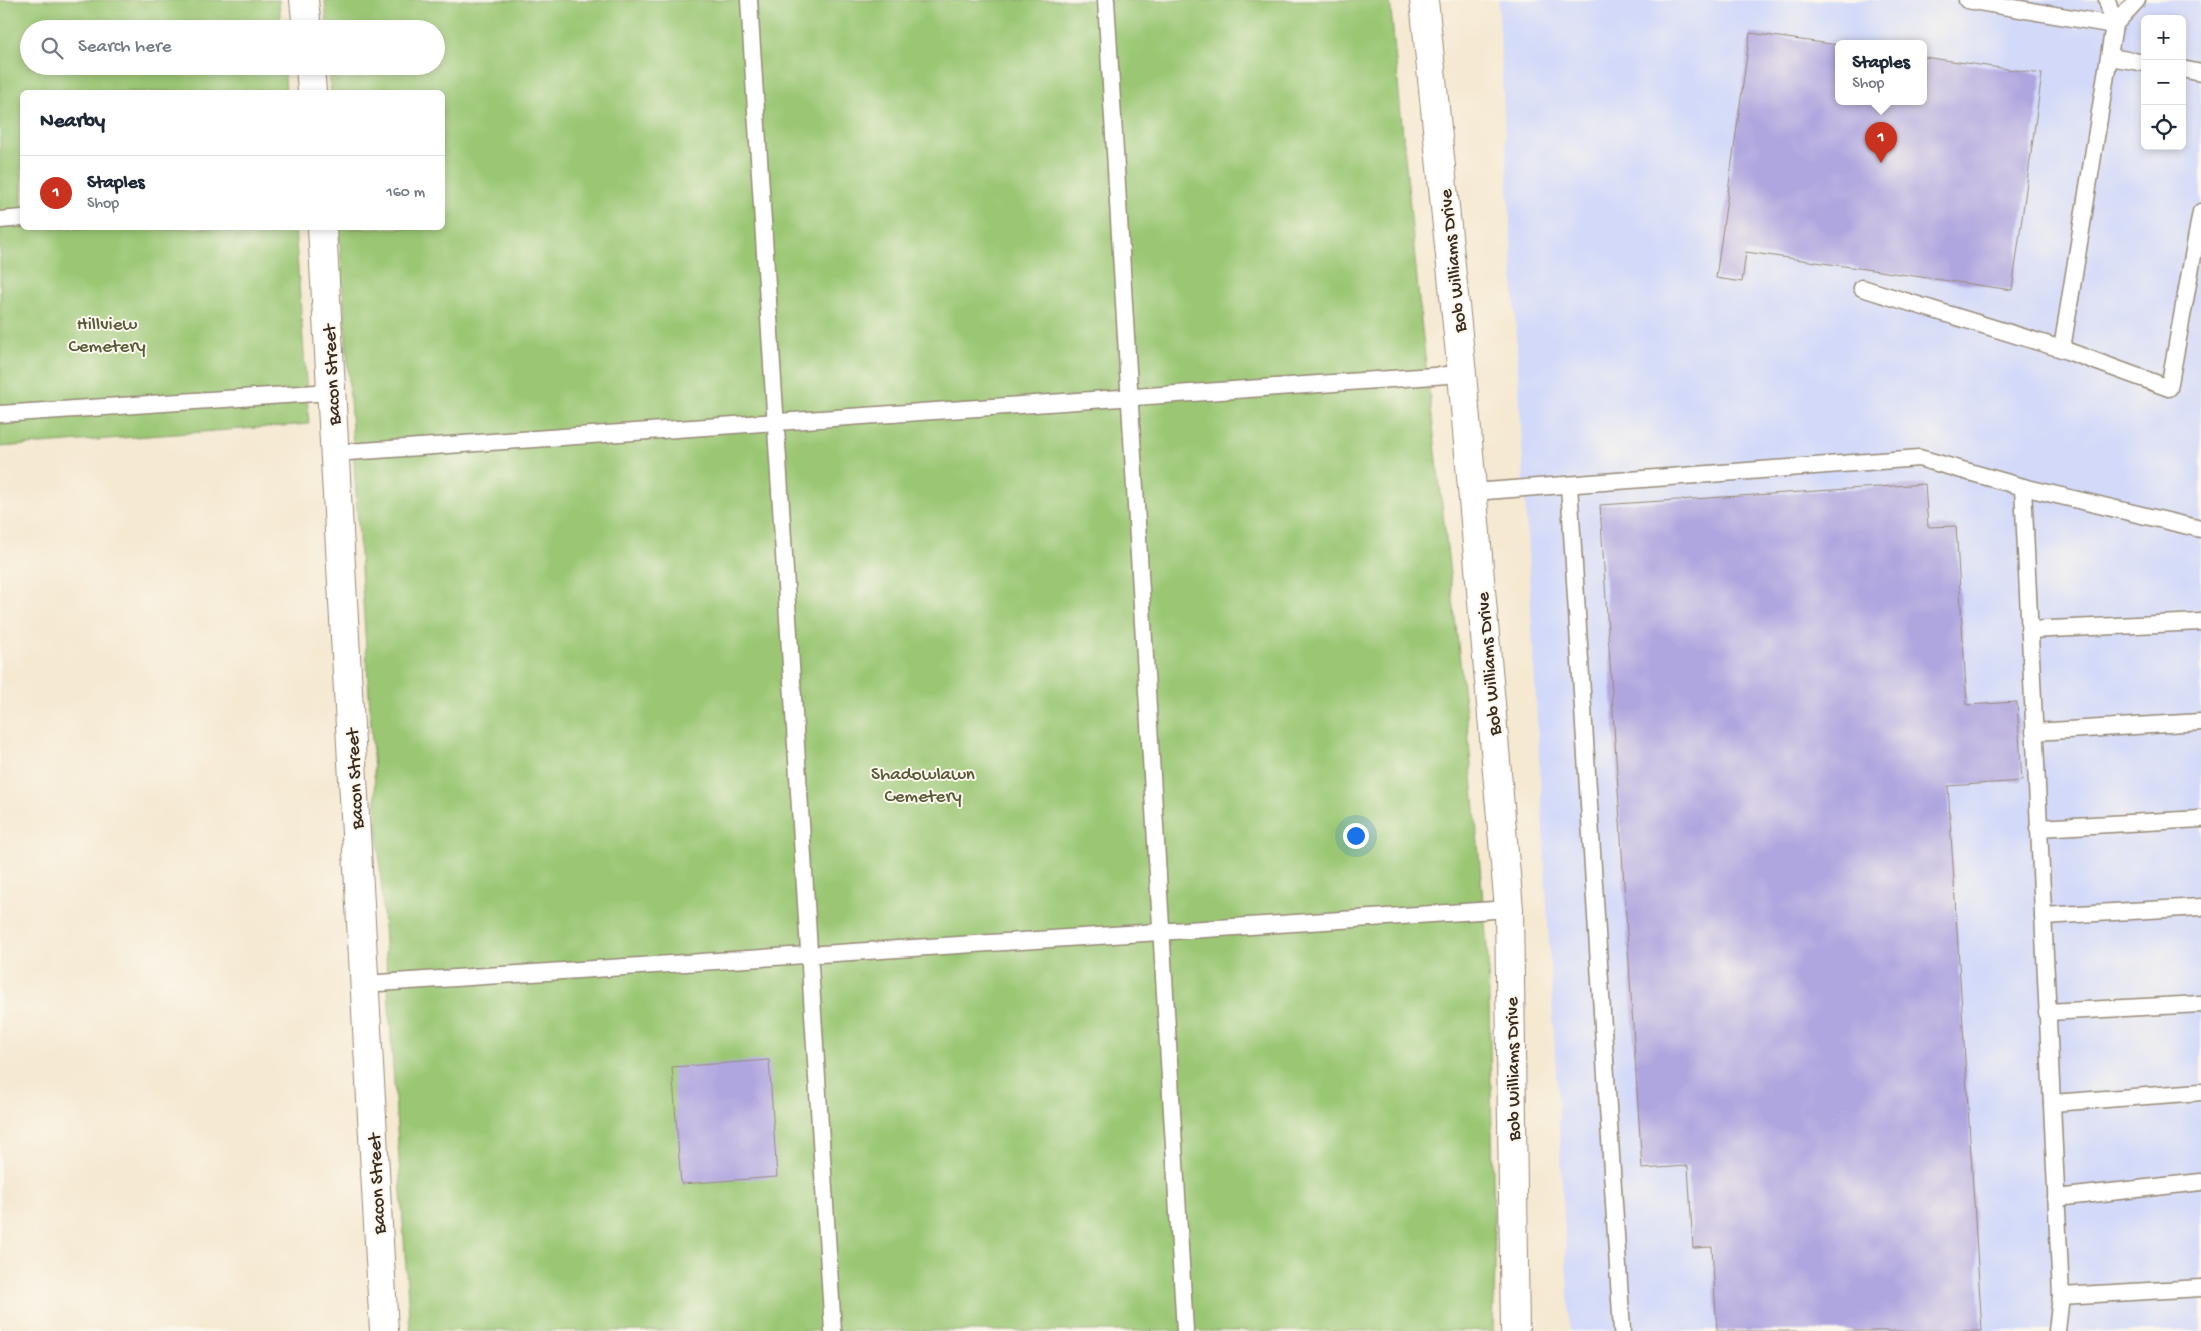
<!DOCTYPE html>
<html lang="en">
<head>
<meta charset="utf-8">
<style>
	:root { --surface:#fff; --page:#f2f2f3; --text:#1f2937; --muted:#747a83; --line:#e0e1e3; --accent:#c8321e }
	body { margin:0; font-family:"Gochi Hand",sans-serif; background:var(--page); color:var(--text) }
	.controls { position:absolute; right:15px; top:15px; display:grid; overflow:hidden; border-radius:8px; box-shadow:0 2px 8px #0003 }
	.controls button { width:45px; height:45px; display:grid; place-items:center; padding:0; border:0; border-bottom:1px solid var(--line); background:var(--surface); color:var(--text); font:25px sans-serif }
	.you { position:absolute; left:1355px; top:835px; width:18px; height:18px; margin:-12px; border:4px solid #fff; border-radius:50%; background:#1a73e8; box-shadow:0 0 0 8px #1a73e833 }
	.badge { display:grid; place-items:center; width:32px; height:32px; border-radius:50%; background:var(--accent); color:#fff; font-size:16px; font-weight:700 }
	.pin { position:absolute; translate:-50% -41px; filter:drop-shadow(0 1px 2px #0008) }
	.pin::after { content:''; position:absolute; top:26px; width:18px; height:15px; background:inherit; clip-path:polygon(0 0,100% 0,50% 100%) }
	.popup { position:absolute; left:1835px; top:40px; width:92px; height:65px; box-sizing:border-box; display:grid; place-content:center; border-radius:8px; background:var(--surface); filter:drop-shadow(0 1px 4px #0005); font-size:16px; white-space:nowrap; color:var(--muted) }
	.popup b { font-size:19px; color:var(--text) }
	.popup::after { content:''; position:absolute; left:50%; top:100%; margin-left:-10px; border:10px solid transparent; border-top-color:var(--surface) }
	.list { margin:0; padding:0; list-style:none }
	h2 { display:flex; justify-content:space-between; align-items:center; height:65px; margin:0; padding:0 20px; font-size:21px }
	h2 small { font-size:16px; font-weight:400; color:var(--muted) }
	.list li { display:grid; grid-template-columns:32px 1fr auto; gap:15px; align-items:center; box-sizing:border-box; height:75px; padding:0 20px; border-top:1px solid var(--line) }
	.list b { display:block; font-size:19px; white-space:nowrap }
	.list p { margin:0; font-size:16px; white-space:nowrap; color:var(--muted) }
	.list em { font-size:16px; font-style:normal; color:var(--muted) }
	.icon { flex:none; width:28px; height:28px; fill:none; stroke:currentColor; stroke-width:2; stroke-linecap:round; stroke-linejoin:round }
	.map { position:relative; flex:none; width:2201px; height:1331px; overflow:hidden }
	.search { position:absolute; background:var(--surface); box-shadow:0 2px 8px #0003; left:20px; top:20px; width:425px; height:55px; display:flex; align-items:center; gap:12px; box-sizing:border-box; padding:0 18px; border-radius:28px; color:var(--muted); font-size:19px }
	.panel { position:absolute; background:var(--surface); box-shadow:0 2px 8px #0003; left:20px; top:90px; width:425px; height:140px; border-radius:8px }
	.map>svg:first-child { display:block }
	.built { fill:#d2d9f9; fill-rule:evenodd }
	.green { fill:#9bc774; stroke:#6b7849 }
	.building { fill:#afa5df }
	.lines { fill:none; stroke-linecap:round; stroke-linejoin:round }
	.lane-casing { stroke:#988a78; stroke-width:19 }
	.street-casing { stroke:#988a78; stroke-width:30 }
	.lane { stroke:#fff; stroke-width:16 }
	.street { stroke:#fff; stroke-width:28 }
	.labels { text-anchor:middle; stroke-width:4; stroke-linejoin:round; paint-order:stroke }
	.street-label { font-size:19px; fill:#3b2a1e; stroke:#fbf7ec }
	.park-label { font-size:19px; fill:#585938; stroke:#fbf7ec }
</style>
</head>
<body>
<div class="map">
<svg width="2201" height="1331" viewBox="0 0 2201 1331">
	<rect width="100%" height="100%" fill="#fbf7ec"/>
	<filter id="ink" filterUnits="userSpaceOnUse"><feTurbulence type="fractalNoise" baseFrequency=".02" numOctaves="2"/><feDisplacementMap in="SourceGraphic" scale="10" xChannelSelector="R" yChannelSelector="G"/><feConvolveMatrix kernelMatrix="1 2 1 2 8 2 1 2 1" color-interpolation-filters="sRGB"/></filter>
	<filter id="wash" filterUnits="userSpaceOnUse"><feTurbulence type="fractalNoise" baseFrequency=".0096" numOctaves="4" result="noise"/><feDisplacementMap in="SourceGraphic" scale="20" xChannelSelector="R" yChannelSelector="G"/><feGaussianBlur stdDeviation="1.12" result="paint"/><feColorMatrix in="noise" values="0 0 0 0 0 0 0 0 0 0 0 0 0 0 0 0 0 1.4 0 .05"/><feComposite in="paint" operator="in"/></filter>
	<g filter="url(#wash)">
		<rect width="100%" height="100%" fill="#f5e9d2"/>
		<path class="built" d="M1498,0H2201V1331H1570ZM2145,19H2182V146H2145ZM1838,44H1924V102H1838Z"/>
		<g class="green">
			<path d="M0,0H279L281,29H29V66H284L286,92H22V228H295L309,424L0,447Z"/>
			<path d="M325,0H1390L1421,321L1468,731L1488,958L1495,1265L1493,1331H410L339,228H442V92H331L329,66H436V29H327Z"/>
		</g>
		<g id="blocks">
			<g class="building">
				<path d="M1750,33L1838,45V102H1924V57L2042,74L2012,290L1746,252L1742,282L1716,278Z"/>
				<path d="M1925,484L1928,527L1956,526L1967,705L2017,702L2022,781L1948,786L1982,1331H1717L1712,1247L1693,1248L1688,1166L1642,1169L1600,505Z"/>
				<path d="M769,1060L777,1177L681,1184L672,1067Z"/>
			</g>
		</g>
	</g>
	<g filter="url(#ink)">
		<use href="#blocks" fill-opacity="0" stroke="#988a78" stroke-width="1"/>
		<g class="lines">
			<defs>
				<g id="lane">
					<path d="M749,0L833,1331"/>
					<path d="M1106,0L1185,1331"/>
					<path d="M2107,0L2114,25"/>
					<path d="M2114,25L2137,0"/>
					<path d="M2110,57L2145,63"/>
					<path d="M2182,69L2201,73"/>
					<path d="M0,220L22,218"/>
					<path d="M1862,288L2062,349L2114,25L1967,0"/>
					<path d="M2062,349L2169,388L2201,212"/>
					<path d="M0,414L331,392"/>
					<path d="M334,453L1462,374"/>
					<path d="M1569,485L1622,1331"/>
					<path d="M1473,492L1919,458L2023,487"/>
					<path d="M2201,529L2023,487L2061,1296L2201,1288"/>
					<path d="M2029,630L2201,622"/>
					<path d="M2034,732L2201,722"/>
					<path d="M2038,828L2201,819"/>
					<path d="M2043,916L2201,907"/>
					<path d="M364,984L1509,909"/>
					<path d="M2047,1012L2201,1004"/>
					<path d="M2052,1103L2201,1092"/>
					<path d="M2056,1198L2201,1182"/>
					<path d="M2057,1331L2061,1296"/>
				</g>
				<g id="street">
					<path d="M304,0L307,29"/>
					<path d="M1424,0L1462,374L1509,909L1515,1331"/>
					<path d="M310,66L312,92"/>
					<path d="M322,228L384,1331"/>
				</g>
			</defs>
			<use href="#lane" class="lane-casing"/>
			<use href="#street" class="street-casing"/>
			<use href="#lane" class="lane"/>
			<use href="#street" class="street"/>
		</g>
	</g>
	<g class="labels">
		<g class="street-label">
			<text transform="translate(1451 261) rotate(-96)" y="7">Bob Williams Drive</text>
			<text transform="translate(330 375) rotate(-93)" y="7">Bacon Street</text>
			<text transform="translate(1487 664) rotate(-95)" y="7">Bob Williams Drive</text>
			<text transform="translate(353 779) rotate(-93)" y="7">Bacon Street</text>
			<text transform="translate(1511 1069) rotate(-91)" y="7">Bob Williams Drive</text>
			<text transform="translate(375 1184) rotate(-93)" y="7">Bacon Street</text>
		</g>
		<g class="park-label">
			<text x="107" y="329">Hillview<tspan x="107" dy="22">Cemetery</tspan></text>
			<text x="923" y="779">Shadowlawn<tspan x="923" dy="22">Cemetery</tspan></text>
		</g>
	</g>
</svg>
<div class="controls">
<button>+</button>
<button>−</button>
<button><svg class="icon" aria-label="locate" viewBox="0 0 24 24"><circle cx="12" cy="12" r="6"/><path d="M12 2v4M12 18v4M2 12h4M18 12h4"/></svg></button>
</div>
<div class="you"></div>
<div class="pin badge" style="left:1881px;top:163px">1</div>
<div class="popup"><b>Staples</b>Shop</div>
<div class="search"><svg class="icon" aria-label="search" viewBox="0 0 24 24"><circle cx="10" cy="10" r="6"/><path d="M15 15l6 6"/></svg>Search here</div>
<section class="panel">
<h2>Nearby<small></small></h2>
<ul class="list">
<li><span class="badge">1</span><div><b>Staples</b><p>Shop</p></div><em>160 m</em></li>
</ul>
</section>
</div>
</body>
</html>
